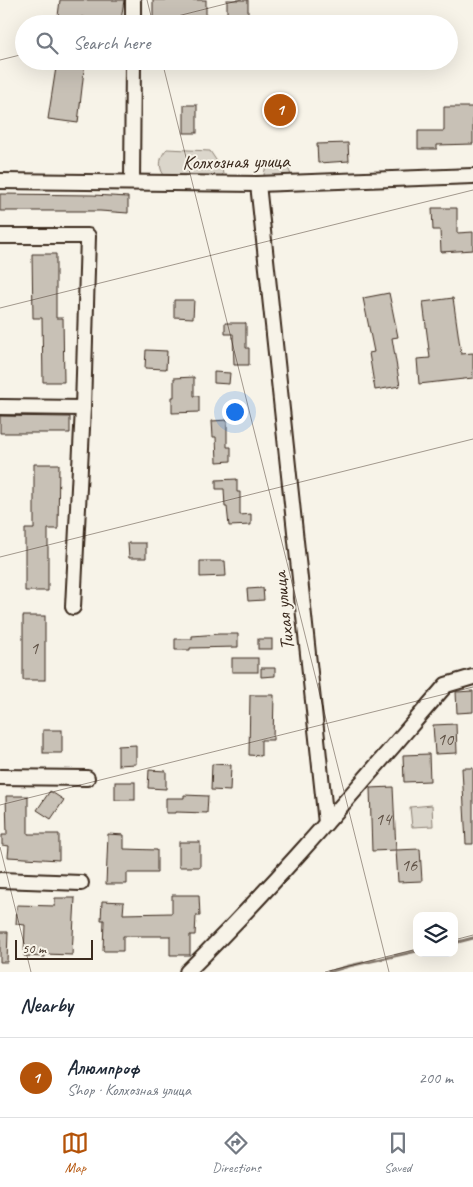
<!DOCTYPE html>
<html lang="en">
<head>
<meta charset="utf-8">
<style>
	:root { --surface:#fff; --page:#f2f2f3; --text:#1f2937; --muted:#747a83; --line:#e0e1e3; --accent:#b45309 }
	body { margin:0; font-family:Caveat,sans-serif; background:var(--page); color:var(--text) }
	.controls { position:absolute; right:15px; bottom:15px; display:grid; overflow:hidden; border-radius:10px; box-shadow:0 5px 20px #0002 }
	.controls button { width:45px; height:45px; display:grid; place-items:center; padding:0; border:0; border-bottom:1px solid var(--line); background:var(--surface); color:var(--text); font:25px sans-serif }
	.scale { position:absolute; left:15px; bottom:12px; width:78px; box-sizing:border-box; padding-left:5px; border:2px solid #3b2a1e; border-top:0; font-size:14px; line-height:18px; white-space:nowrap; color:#3b2a1e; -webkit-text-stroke:4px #f7f3e8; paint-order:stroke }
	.you { position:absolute; left:234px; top:411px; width:18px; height:18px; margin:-12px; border:4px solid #fff; border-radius:50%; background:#1a73e8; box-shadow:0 0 0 8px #1a73e833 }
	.badge { display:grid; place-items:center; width:32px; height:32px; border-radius:50%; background:var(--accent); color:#fff; font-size:16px; font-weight:700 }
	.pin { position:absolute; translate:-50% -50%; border:2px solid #fff; box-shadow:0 1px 5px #0006 }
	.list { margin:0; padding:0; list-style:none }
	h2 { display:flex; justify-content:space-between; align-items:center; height:65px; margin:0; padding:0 20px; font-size:21px }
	h2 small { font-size:16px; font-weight:400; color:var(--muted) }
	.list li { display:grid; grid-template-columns:32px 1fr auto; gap:15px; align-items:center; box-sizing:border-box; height:80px; padding:0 20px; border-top:1px solid var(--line) }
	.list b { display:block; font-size:19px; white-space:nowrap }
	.list p { margin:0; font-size:16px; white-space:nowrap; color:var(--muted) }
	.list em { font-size:16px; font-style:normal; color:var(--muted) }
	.icon { flex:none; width:28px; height:28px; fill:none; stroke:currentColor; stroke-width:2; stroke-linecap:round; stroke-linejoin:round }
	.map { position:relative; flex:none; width:473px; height:972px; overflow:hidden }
	.search { position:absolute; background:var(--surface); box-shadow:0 5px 20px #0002; left:15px; right:15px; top:15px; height:55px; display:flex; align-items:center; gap:12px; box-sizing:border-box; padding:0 18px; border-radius:28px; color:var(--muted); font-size:19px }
	.sheet { height:145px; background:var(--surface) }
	nav { display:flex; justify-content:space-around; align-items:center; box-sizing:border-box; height:70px; border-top:1px solid var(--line); background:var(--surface); font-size:14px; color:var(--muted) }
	nav a { display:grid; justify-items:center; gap:2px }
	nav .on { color:var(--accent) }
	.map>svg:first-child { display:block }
	.green { fill:#dbd6cb; stroke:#8b8074 }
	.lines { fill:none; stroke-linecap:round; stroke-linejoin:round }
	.stream { stroke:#84786c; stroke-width:3 }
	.building { fill:#c8c1b6; stroke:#3b2a1e }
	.minor-casing { stroke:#3b2a1e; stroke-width:18 }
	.minor { stroke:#f7f3e8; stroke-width:14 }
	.ticks { fill:none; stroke:#3b2a1e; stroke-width:1; stroke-opacity:0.45 }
	.labels { text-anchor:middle; stroke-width:4; stroke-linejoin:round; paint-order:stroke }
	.number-label { font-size:18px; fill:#5e5044 }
	.street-label { font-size:20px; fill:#3b2a1e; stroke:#f7f3e8 }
</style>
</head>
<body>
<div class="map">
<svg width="473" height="972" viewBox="0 0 473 972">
	<rect width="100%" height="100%" fill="#f7f3e8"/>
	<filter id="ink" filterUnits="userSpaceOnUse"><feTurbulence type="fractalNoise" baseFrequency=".02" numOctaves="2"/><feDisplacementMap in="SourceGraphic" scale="10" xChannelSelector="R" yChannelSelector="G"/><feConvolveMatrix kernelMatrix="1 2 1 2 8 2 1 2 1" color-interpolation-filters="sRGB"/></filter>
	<g filter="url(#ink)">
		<g class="green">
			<path d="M167,149L210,151L222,169L223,174L221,177L168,178C157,172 159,156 167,149Z"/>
			<path d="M275,161C284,162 288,166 291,175L264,177C264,168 267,165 275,161Z"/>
			<path d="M432,805L433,826L412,827L410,807Z"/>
		</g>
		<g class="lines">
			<g class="stream">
				<path d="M454,943L473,938"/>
				<path d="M328,972L349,966L417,951"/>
			</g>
		</g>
		<g class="building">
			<path d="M60,0H124L121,21L81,17L80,24H57Z"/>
			<rect x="153" y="0" width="53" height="24"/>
			<rect x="227" y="0" width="21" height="24"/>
			<path d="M57,61H85L78,123L48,119Z"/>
			<rect x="271" y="102" width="18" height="18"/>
			<rect x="184" y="105" width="13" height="28"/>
			<path d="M444,107H473V144L437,145V149H418V131H444Z"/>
			<path d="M348,143L349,161L318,163L317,144Z"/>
			<path d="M0,194L93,195L128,197V213L100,211H0Z"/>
			<path d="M432,208H457V233L473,232V250L441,252L440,230H433Z"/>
			<path d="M32,254H56V318H63L64,382H43L42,318H33Z"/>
			<path d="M389,293L398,337L392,338L400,386L375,390L369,353L374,352L363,298Z"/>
			<path d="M453,298L461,354L473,353V378L419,384L417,359L430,358L423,302Z"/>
			<path d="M174,300H194L193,318L174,317Z"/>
			<path d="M225,323H246V348H249V365H234L233,334H225Z"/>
			<path d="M146,350L167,351L166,369L145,368Z"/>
			<path d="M214,372L230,373L229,384L214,383Z"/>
			<path d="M194,377V396H199V412L172,413V397H174V378Z"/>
			<path d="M0,416L70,417V433H0Z"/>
			<path d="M227,420V447H231V461L217,462L216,437H213L212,421Z"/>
			<path d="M34,464H59L58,529H48V591H25V529H34Z"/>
			<path d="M237,479V492H240V515L251,514V525L229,526L227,507H225L224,489H216V480Z"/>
			<path d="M128,543H146V558H129Z"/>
			<path d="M200,561H225L226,576L200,577Z"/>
			<path d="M263,588L264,600L248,601L247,589Z"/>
			<rect x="23" y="616" width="22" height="64"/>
			<path d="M219,634H238V647L190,648V650H175V639H192V636Z"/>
			<rect x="258" y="639" width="14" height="10"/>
			<rect x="232" y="658" width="26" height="14"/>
			<path d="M261,668H275V676L261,677Z"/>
			<path d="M473,691V712L457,713L456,692Z"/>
			<path d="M250,695H274L273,740H261V756L249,755Z"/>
			<path d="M456,724L457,753L435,754L433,725Z"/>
			<rect x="43" y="730" width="19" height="23"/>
			<path d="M136,745V764L118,765V746Z"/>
			<path d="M429,754L430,781L404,782L403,755Z"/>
			<path d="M212,764L231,765L230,791L211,790Z"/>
			<path d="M462,768H473V844H466Z"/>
			<path d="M149,770L166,771V789L148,788Z"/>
			<rect x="115" y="782" width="20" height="18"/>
			<path d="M393,787L396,850L372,851L370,788Z"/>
			<path d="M50,791L64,800L51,819L37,810Z"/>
			<path d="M184,795L208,796L207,813L176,812V813H166V798H184Z"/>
			<path d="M6,796H28V834H59V860L8,857L9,846L2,845V835H7Z"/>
			<path d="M108,834L124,835V849L157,850V873H127V884H106Z"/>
			<rect x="179" y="842" width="21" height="25"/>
			<path d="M420,849L422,881L398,882L396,850Z"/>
			<path d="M172,895H199L200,916H196L195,935H190V955H170V936H123V951H103L104,920H101L102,901L124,902L123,914L172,913Z"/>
			<path d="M55,898H75L72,955L45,954V957L24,956L25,925L16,924L17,905L55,906Z"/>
			<path d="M0,932H8L7,962H0Z"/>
		</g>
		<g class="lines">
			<defs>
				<g id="minor">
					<path d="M133,24V0"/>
					<path d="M0,181L258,184L473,176"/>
					<path d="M132,182L133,61"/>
					<path d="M258,184L326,823"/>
					<path d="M0,236H88L83,408L0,407"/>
					<path d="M73,607L83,408"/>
					<path d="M0,777L87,778"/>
					<path d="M0,880L81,883"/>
					<path d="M187,972C279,881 362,782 446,685L473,677"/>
				</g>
			</defs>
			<use href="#minor" class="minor-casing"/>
			<use href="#minor" class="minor"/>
		</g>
	</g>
	<path class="ticks" d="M147,0L153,24M146,24L241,0M0,60L24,54M162,61L389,972M0,308L473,190M0,557L473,439M0,805L473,687M0,847L31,972M454,940L473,935M325,972L417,949"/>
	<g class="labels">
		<g class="number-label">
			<text x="34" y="654">1</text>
			<text x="445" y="745">10</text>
			<text x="383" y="825">14</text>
			<text x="409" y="871">16</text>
		</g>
		<g class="street-label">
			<text transform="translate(236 161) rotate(-1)" y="7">Колхозная улица</text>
			<text transform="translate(283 611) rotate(-96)" y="7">Тихая улица</text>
		</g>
	</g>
</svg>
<div class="controls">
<button><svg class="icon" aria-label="layers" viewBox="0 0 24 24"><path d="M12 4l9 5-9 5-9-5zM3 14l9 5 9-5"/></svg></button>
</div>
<div class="scale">50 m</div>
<div class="you"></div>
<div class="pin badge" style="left:280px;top:110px">1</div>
<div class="search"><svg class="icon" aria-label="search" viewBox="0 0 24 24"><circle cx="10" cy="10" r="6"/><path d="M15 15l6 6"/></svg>Search here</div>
</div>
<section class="sheet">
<h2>Nearby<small></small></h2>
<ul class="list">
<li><span class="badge">1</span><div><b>Алюмпроф</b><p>Shop · Колхозная улица</p></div><em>200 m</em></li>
</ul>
</section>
<nav>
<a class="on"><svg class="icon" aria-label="map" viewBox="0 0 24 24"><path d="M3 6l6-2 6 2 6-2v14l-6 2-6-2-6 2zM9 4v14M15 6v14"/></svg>Map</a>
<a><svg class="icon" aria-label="directions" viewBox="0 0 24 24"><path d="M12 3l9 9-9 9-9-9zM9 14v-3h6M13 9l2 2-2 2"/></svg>Directions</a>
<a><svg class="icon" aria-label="saved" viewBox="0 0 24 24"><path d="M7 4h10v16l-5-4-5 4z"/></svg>Saved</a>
</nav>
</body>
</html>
